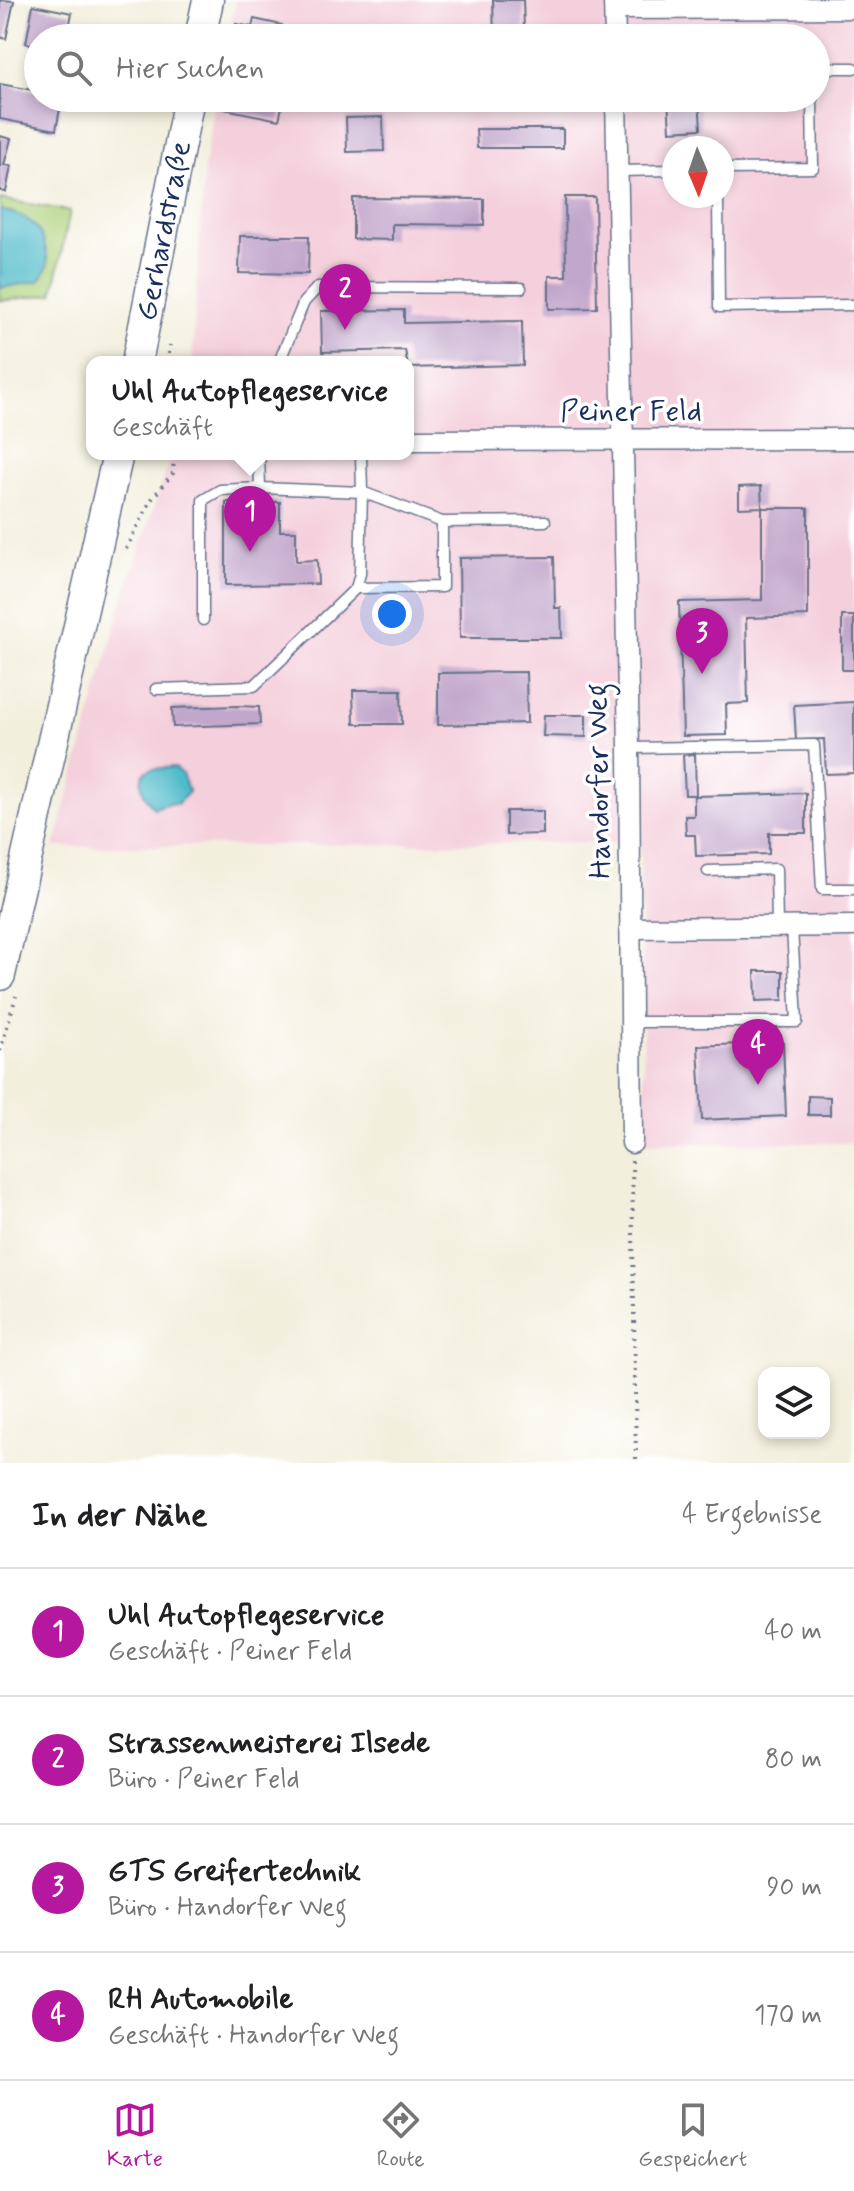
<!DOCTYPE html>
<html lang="de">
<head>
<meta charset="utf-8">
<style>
	:root { --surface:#fff; --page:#f6f6f6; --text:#202124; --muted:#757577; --line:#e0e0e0; --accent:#b5179e }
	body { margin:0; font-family:Mynerve,sans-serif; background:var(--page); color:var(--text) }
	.controls { position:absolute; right:24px; bottom:24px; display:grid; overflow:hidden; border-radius:16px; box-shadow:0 4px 12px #0003 }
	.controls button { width:72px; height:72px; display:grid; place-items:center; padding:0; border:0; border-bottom:2px solid var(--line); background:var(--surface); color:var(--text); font:40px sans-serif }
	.compass { position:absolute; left:662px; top:136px; width:72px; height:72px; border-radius:50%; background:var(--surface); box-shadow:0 4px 12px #0003; rotate:178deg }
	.you { position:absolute; left:392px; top:614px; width:28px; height:28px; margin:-20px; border:6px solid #fff; border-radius:50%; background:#1a73e8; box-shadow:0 0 0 12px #1a73e833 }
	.badge { display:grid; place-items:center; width:52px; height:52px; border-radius:50%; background:var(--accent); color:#fff; font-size:26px; font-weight:700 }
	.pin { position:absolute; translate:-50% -66px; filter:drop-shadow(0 2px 4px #0008) }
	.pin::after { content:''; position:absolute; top:42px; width:28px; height:24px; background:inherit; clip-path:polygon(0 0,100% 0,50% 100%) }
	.popup { position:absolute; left:86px; top:356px; width:328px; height:104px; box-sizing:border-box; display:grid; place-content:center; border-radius:16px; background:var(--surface); filter:drop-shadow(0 2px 6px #0005); font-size:26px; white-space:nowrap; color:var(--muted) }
	.popup b { font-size:30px; color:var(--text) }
	.popup::after { content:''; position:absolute; left:50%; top:100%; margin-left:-16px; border:16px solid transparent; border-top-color:var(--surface) }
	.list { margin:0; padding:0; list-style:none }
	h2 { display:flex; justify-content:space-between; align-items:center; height:104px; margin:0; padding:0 32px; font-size:34px }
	h2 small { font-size:26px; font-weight:400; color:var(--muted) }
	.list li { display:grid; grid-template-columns:52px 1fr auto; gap:24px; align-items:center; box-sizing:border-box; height:128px; padding:0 32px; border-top:2px solid var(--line) }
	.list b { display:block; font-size:30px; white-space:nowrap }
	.list p { margin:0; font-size:26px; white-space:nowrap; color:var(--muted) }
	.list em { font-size:26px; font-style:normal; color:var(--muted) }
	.icon { flex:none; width:44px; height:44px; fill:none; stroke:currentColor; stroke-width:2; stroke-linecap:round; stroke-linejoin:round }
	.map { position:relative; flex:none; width:854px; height:1463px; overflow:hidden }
	.search { position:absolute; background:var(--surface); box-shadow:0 4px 12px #0003; left:24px; right:24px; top:24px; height:88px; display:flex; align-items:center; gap:20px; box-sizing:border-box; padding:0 28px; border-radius:44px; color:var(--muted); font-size:30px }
	.sheet { height:616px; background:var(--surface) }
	nav { display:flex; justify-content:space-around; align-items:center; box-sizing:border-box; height:112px; border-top:2px solid var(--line); background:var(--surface); font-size:22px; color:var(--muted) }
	nav a { display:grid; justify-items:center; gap:4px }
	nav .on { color:var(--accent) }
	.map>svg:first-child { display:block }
	.built { fill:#f4cfdc; fill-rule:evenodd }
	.green { fill:#aed17a; stroke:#64806c; stroke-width:2 }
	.water { fill:#4fbbca; stroke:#357594; stroke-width:2 }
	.building { fill:#c2a7cc }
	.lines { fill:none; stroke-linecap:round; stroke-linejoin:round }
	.service-casing { stroke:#67728a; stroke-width:13 }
	.minor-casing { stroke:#67728a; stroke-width:23 }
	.primary-casing { stroke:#67728a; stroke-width:33 }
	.path { stroke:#67728a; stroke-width:4; stroke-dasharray:2 6; stroke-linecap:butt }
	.service { stroke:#fff; stroke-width:10 }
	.minor { stroke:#fff; stroke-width:20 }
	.primary { stroke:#fff; stroke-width:30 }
	.labels { text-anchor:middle; stroke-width:7; stroke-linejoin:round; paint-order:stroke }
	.street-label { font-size:30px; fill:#1b2f5e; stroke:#fff }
</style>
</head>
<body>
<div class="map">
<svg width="854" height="1463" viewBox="0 0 854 1463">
	<rect width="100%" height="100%" fill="#fff"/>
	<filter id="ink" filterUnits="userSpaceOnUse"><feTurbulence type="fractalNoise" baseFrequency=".0125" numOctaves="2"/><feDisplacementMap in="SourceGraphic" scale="16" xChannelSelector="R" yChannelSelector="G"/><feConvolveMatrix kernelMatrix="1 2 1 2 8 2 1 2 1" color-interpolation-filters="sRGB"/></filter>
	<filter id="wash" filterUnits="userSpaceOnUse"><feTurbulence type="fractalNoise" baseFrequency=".006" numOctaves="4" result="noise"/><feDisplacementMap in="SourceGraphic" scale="32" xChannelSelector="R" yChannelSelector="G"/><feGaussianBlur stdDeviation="1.8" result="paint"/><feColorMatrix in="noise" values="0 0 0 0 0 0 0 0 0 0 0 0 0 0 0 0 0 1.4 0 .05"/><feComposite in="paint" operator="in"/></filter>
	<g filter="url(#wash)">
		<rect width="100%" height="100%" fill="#f3efdd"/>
		<path class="built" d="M236,0H854V1143H645L640,842L54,847L122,602L172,454H408V362H192L204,167L216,98H816V38H228ZM674,148H722V196H674Z"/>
		<path class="green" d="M0,199L70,211L53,294L0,301Z"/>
		<g class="water">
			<path d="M0,210C25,214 41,224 46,250C49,263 48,271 39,281L0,288Z"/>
			<path d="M174,767L182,774L189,792L177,804L170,803L154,808C145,799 131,773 153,769C160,768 167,768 174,767Z"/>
		</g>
		<g id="blocks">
			<g class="building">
				<path d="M0,0L14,1L6,39L0,37Z"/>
				<path d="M493,0H523L524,28L530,27V38H494Z"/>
				<path d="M33,5L72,13L67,38H38V46L26,43Z"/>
				<path d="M254,19L282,25L279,38H233L236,24L252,27Z"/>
				<path d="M0,84L38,91V98H62L56,130L0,119Z"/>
				<path d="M222,98H284L279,120L220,108Z"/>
				<path d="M400,98H446V104L400,106Z"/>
				<path d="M668,98H699L701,129L670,131Z"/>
				<path d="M383,117L384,151L347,152L346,118Z"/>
				<path d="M476,129H563V148H477Z"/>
				<path d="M0,136L11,139L4,165L11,166L6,192L0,191Z"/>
				<path d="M565,197H595L597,308L549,309V276H566Z"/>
				<path d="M353,198L484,199V225L392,224V240L353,239Z"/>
				<path d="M240,236H309L308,274L239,273Z"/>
				<path d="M404,310V323L522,321L523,365L408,368L405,350L322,352L321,311Z"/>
				<path d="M761,486L762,507L739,508V487Z"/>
				<path d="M226,502H280V531H296V561L317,560L318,584L226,585Z"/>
				<path d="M762,508H808V616L746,618L748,703L726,704L727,735L683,736L679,602L762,600Z"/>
				<path d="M554,557L555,608H561L562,638H460L459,558Z"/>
				<rect x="842" y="616" width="12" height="54"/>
				<path d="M526,672L527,723L438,725V673Z"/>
				<path d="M353,690H401L402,724H354Z"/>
				<path d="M854,702V773L826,774L824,739L796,740L794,705Z"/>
				<path d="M239,706L259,707L260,724L173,727L172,708Z"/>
				<path d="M544,715H586V737L543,736Z"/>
				<path d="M695,754L696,796L806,793V833H769V854L696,856L695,835H686L685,816H694V795H685L683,755Z"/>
				<path d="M506,811H543V834L506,835Z"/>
				<path d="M755,971H783V1000L756,1001Z"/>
				<path d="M783,1042L786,1116L702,1120L698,1046Z"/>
				<path d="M808,1096L830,1097V1115H808Z"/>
			</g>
		</g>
	</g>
	<g filter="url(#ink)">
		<use href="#blocks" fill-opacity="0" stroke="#67728a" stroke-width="2"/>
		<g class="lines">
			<defs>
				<g id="service">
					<path d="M816,68H854"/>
					<path d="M722,169L813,168L812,98"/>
					<path d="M617,171L674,170"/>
					<path d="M718,196L719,307L854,305"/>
					<path d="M279,362L304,302L318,287L521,288"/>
					<path d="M361,454L362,492L442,522L545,521"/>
					<path d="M356,588L442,587V522"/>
					<path d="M203,620V500L220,490L260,488L259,454"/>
					<path d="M156,689L254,686L356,588L360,574L362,492L260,488"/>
					<path d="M629,748L814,745L822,889H854"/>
					<path d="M708,871L776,869L777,927"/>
					<path d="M631,1022H797L792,927"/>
				</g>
				<g id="minor">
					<path d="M614,0L615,38"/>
					<path d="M615,9L854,8"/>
					<path d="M616,98L629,748L632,1143"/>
					<path d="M408,440L854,439"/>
					<path d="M630,928L854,926"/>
				</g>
				<g id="primary">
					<path d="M200,38L208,0"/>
					<path id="s1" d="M137,362L189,98"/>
					<path d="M0,975L118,454"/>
				</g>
			</defs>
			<use href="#service" class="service-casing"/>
			<use href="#minor" class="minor-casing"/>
			<use href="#primary" class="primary-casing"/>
			<g class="path">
				<path d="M168,362L170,345"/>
				<path d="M89,451L92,438"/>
				<path d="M126,549L151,500L173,473L174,454"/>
				<path d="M0,1051L16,996"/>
				<path d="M632,1161L636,1463"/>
			</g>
			<use href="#service" class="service"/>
			<use href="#minor" class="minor"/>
			<use href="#primary" class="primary"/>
		</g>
	</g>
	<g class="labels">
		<g class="street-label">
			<text dy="10" stroke="none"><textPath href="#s1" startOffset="134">Gerhardstraße</textPath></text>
			<text x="631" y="420">Peiner Feld</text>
			<text transform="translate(598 781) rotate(-91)" y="10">Handorfer Weg</text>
		</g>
	</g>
</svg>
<div class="controls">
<button><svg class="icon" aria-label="layers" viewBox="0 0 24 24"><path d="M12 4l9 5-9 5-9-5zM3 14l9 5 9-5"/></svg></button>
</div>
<svg class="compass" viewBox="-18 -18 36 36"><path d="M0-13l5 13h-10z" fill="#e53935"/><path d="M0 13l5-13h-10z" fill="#757577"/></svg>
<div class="you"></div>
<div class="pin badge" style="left:250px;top:552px">1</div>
<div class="popup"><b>Uhl Autopflegeservice</b>Geschäft</div>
<div class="pin badge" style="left:345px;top:330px">2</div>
<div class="pin badge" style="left:702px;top:674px">3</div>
<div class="pin badge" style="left:758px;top:1085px">4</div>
<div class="search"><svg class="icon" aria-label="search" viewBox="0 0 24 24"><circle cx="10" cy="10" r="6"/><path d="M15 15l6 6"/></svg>Hier suchen</div>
</div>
<section class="sheet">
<h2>In der Nähe<small>4 Ergebnisse</small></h2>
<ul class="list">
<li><span class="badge">1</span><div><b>Uhl Autopflegeservice</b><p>Geschäft · Peiner Feld</p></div><em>40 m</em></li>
<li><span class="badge">2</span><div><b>Strassenmeisterei Ilsede</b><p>Büro · Peiner Feld</p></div><em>80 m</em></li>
<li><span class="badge">3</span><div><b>GTS Greifertechnik</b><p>Büro · Handorfer Weg</p></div><em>90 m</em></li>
<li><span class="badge">4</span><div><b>RH Automobile</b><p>Geschäft · Handorfer Weg</p></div><em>170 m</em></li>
</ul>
</section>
<nav>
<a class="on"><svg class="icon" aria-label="map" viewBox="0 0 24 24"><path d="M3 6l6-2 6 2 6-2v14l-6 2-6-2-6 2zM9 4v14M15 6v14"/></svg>Karte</a>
<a><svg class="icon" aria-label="directions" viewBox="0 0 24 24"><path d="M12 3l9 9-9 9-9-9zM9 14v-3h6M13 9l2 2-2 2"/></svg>Route</a>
<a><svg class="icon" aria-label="saved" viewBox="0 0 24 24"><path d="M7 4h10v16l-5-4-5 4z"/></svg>Gespeichert</a>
</nav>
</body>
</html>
